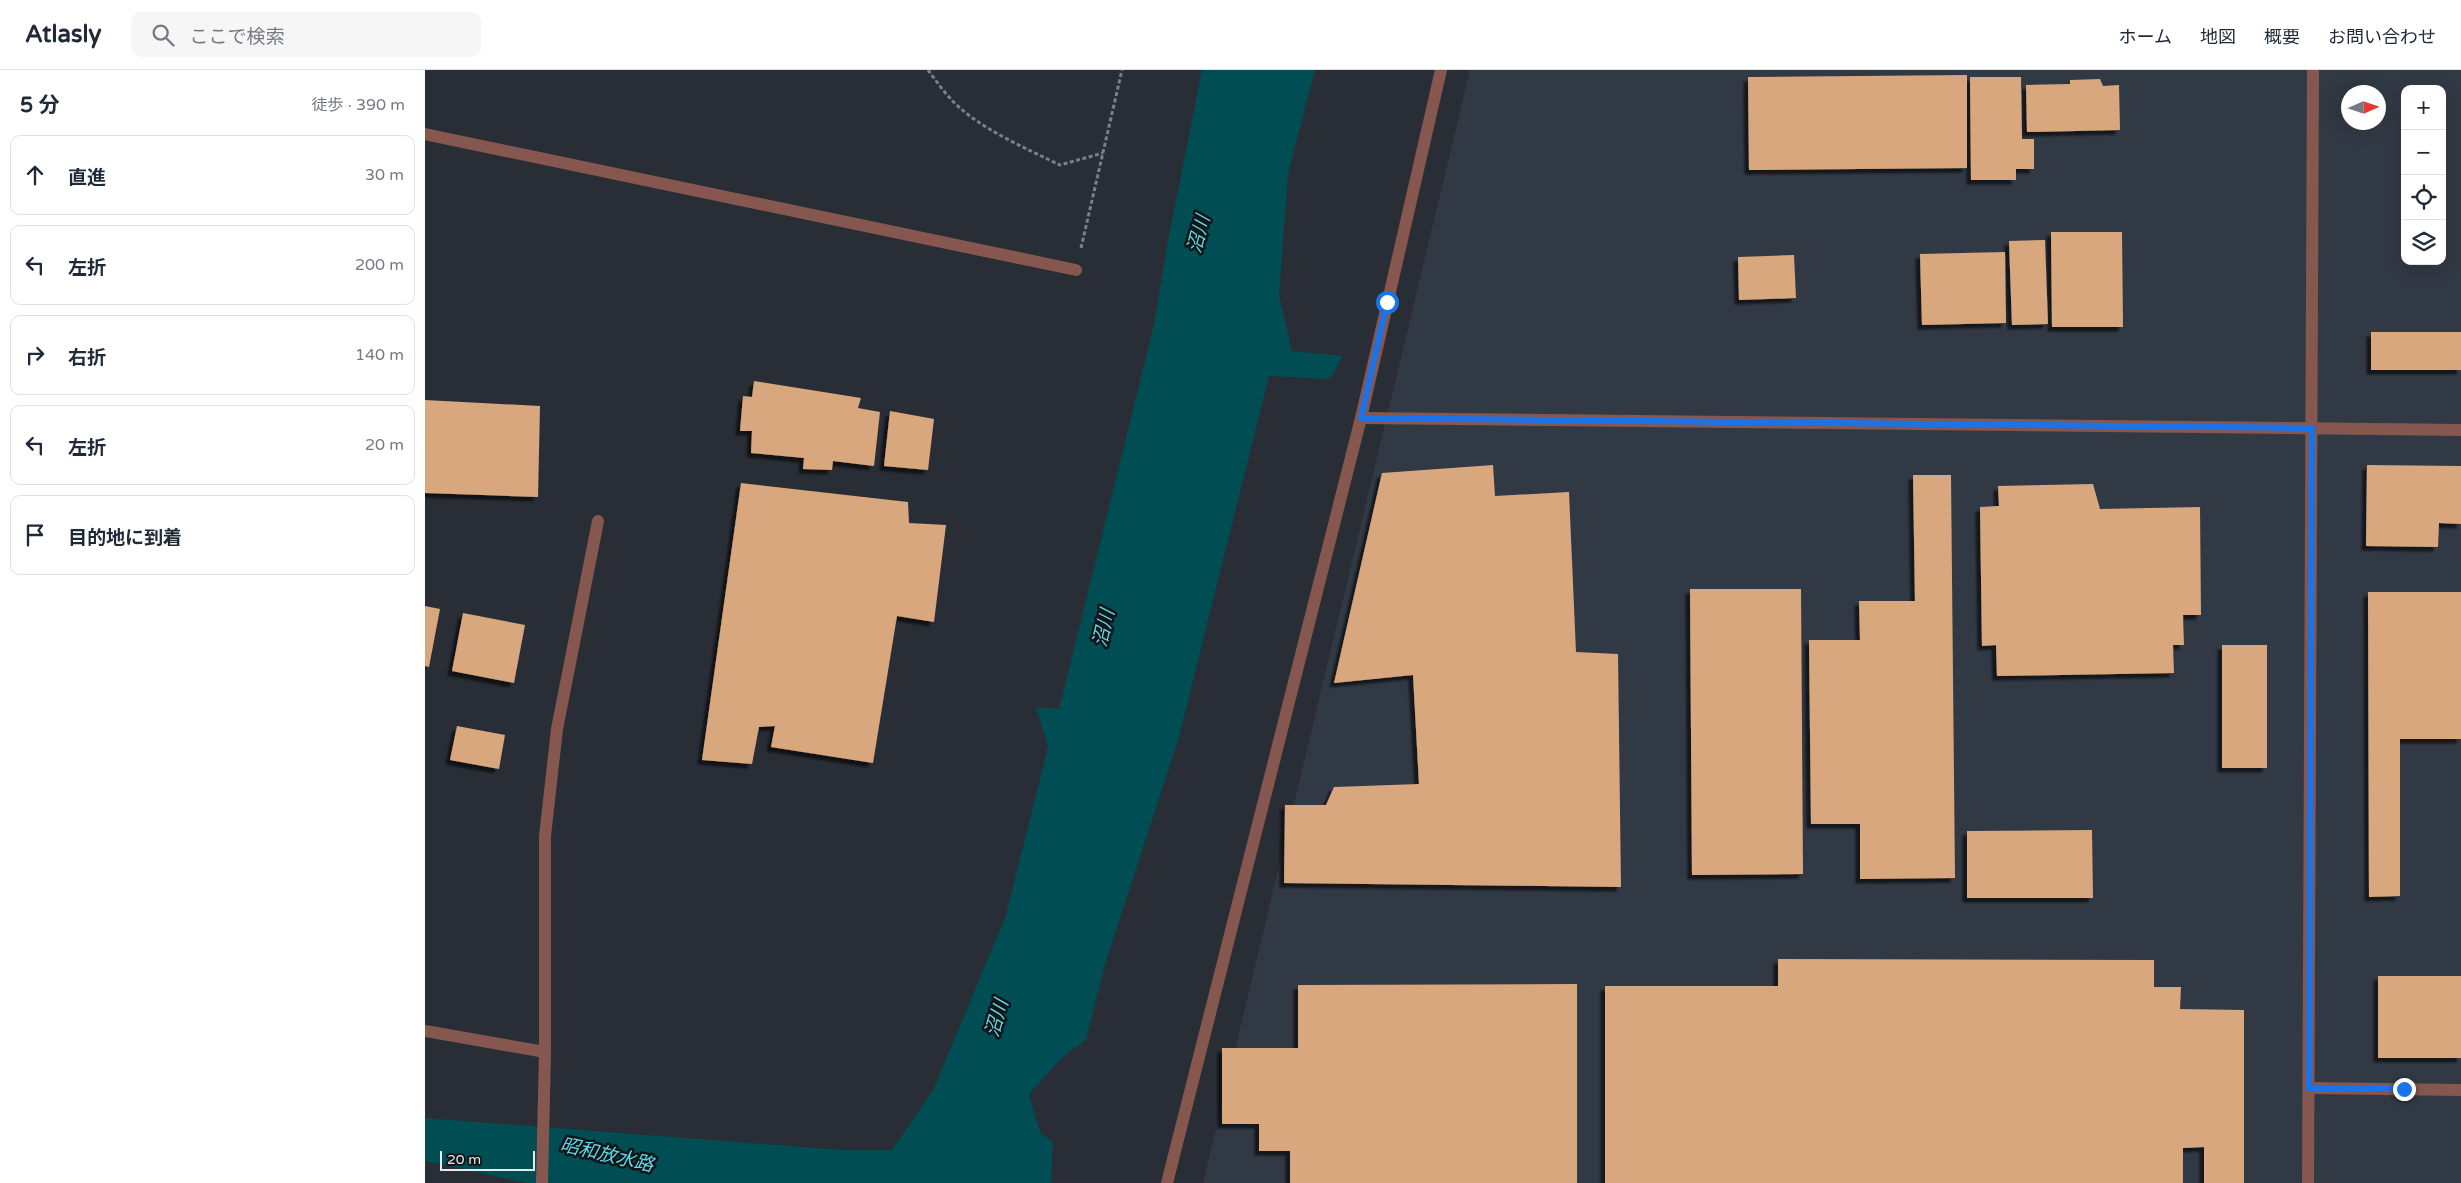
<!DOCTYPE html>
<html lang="ja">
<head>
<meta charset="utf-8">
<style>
	:root { --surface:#fff; --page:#f6f6f7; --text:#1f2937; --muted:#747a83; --line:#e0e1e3 }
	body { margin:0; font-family:"Varela Round","Noto Sans JP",sans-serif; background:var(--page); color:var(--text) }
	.controls { position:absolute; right:15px; top:15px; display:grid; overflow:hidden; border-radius:10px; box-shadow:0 5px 20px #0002 }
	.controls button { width:45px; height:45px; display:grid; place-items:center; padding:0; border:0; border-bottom:1px solid var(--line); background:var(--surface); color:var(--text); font:25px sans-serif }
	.compass { position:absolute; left:1916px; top:15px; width:45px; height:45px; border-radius:50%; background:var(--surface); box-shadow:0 5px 20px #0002; rotate:87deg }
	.scale { position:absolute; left:15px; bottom:12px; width:95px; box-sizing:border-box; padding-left:5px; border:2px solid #e7ebf0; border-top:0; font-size:14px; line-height:18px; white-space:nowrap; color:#e7ebf0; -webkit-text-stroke:4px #131619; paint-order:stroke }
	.stop { position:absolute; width:15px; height:15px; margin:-11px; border:4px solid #1a73e8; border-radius:50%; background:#fff }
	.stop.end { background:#1a73e8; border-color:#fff; box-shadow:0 1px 5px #0008 }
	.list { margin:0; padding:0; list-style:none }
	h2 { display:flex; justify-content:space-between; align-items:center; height:65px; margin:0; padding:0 20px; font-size:21px }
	h2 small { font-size:16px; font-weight:400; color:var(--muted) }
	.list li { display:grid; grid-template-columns:32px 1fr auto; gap:15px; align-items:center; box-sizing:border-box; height:80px; margin:0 10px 10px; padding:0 10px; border:1px solid var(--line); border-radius:10px }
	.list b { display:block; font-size:19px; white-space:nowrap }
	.list em { font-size:16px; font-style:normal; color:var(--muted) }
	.icon { flex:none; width:28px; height:28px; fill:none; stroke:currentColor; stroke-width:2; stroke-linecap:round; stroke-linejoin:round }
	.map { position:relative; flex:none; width:2036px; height:1113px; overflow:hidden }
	header { display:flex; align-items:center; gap:30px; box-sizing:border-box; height:70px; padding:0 25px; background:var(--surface); border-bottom:1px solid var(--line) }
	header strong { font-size:24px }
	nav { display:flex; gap:28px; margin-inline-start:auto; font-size:18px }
	.search { width:350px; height:45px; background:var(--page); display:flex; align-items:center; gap:12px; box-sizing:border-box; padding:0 18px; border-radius:10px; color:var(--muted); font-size:19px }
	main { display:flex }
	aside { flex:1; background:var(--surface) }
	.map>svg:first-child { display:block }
	.built { fill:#313945; fill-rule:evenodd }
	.water { fill:#014d54 }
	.building { fill:#d9a77e; filter:url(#shadow) }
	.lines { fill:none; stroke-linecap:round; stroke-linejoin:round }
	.path { stroke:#7b7f86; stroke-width:3; stroke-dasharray:4 2.5; stroke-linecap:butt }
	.minor { stroke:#85574e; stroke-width:12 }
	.route { stroke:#1a73e8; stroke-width:6 }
	.labels { text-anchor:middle; stroke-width:5; stroke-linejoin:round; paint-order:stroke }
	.water-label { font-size:19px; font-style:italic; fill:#5cd8e6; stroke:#131619 }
</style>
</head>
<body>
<header>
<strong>Atlasly</strong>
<div class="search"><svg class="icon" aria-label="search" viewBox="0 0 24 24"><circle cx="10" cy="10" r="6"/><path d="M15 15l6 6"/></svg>ここで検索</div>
<nav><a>ホーム</a><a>地図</a><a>概要</a><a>お問い合わせ</a></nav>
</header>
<main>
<aside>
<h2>5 分<small>徒歩 · 390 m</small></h2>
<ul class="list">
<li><svg class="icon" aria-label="ahead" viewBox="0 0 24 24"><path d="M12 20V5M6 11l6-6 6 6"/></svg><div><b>直進</b></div><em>30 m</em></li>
<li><svg class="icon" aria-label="left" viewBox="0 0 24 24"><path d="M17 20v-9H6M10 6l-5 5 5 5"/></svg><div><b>左折</b></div><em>200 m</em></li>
<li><svg class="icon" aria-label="right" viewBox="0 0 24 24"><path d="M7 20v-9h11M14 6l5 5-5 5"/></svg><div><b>右折</b></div><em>140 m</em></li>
<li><svg class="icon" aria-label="left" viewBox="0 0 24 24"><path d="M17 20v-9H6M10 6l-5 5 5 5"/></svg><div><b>左折</b></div><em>20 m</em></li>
<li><svg class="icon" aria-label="arrive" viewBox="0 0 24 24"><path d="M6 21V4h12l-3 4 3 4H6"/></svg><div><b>目的地に到着</b></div></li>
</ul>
</aside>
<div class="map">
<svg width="2036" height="1113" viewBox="0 0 2036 1113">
	<defs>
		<filter id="shadow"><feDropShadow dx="-4.5" dy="4.5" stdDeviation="1" flood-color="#0009"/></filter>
	</defs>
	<rect width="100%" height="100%" fill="#292e36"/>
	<path class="built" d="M1045,0H2036V1113H778ZM1980,19H2017V191H1980ZM1924,22H1954V52H1924Z"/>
	<path class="water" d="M777,0H890L863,104L854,226L867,281L918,286L905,309L844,306L754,667L679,898L661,970L639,986L604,1024L615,1062L628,1072L626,1113H102L0,1091V1048L417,1080H467L508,1020L580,848L623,677L611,637L634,639L729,255L742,176Z"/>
	<g class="building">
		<path d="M1542,5V98L1324,100L1323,7Z"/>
		<path d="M1545,7H1596L1597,69H1609V99H1591V110H1546Z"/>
		<path d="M1675,9L1678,16L1694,15L1695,60L1602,62L1601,15L1645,14V10Z"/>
		<path d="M1626,162H1697L1698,257H1627Z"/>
		<path d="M1620,170L1623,254L1587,255L1584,171Z"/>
		<path d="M1580,182L1581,253L1497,255L1495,184Z"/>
		<path d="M1369,185L1371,228L1314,230L1313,187Z"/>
		<rect x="1946" y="262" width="90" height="38"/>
		<path d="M329,311L436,328L433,338L455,342L449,396L408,391L407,400L378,399L379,388L326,383L327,361H315L318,326L327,327Z"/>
		<path d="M0,330L115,336L113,427L0,423Z"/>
		<path d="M465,341L509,349L503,400L459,396Z"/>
		<path d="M1068,395L1070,426L1144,422L1151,582L1193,584L1196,817L859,813L860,735H901L909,717L994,714L988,605L909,613L957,403Z"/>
		<path d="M1942,395L2036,396V454L2014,453L2013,477L1941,476Z"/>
		<path d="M1488,405H1526L1530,808L1435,809V754H1386L1384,570H1435L1434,531H1490Z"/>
		<path d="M316,413L483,432L484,453L521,455L509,552L472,546L448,693L346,677L350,656L334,657L327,694L277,690Z"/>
		<path d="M1668,414L1675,439L1775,437L1776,545H1758L1759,575H1748L1749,603L1572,606L1571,575L1557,576L1555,437L1574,436L1573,416Z"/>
		<path d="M1265,519H1376L1378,804L1267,805Z"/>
		<path d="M1943,522H2036V669H1975V826L1944,827Z"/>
		<path d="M0,536L15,539L4,597L0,596Z"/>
		<path d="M38,543L100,555L89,613L27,601Z"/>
		<rect x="1797" y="575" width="45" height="123"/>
		<path d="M32,656L80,665L74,699L25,690Z"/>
		<path d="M1667,760L1668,828H1542V761Z"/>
		<path d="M1353,889L1729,890V917H1756L1755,939L1819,940V1113H1779V1077L1758,1078V1113H1180V916H1353Z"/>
		<rect x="1953" y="906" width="83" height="82"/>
		<path d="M1152,914V1113H865V1081H834V1054H797V978H873V915Z"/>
	</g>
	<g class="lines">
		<g class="path">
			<path d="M503,0C510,9 517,20 525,28C549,56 602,79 635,95L678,83"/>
			<path d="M656,178L697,0"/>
		</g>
		<g class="minor">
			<path d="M0,64L651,200"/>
			<path d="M936,348L2036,360"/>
			<path d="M0,961L120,982"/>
			<path d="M1884,1018L2036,1020"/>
			<path d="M117,1113L120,982V766L132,659L173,451"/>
			<path d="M742,1113L936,348L1016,0"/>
			<path d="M1883,1113L1888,0"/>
		</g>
	</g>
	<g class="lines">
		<path class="route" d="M962,232L936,348L1887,358L1884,1018L1979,1019"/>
	</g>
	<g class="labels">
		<g class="water-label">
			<text transform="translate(773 164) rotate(-75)" y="7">沼川</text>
			<text transform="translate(678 558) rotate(-77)" y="7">沼川</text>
			<text transform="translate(571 948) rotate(-74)" y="7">沼川</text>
			<text transform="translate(182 1084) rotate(13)" y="7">昭和放水路</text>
		</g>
	</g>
</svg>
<div class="controls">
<button>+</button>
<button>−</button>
<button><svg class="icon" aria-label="locate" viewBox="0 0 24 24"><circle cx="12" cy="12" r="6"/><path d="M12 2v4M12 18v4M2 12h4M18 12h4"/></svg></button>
<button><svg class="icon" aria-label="layers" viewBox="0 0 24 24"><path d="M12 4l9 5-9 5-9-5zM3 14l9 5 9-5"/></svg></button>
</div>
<svg class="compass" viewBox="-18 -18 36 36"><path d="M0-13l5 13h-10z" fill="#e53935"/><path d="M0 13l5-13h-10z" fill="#747a83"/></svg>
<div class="scale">20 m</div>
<div class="stop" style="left:962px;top:232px"></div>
<div class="stop end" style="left:1979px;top:1019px"></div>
</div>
</main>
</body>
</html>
